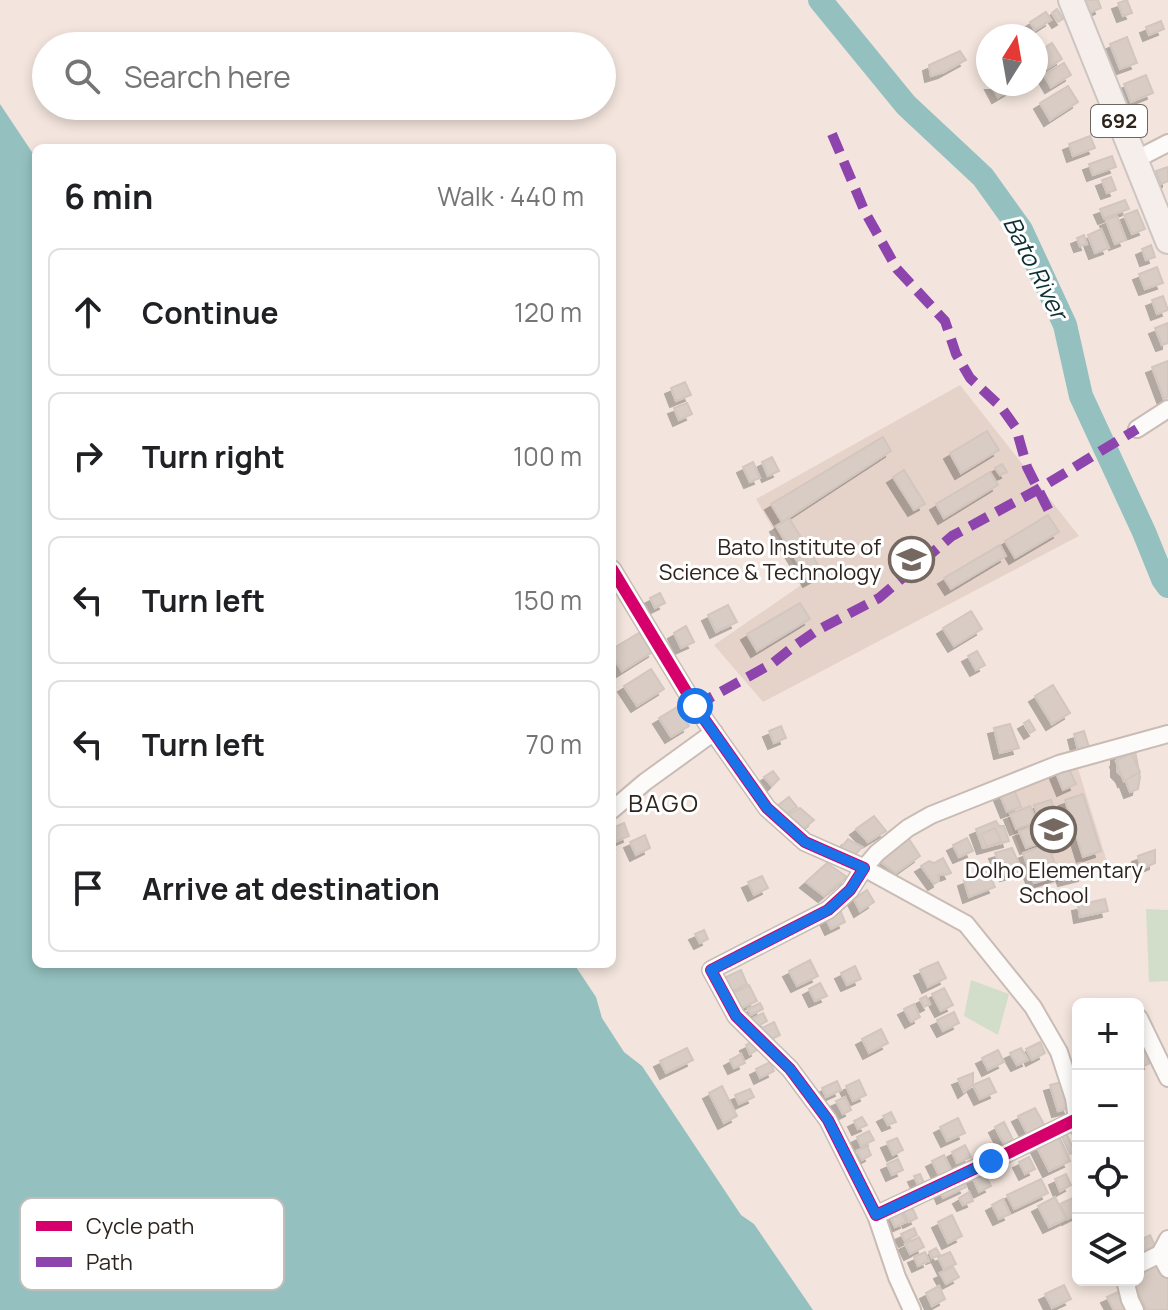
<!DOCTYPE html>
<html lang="en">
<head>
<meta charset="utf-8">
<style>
	:root { --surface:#fff; --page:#f6f6f6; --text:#202124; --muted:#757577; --line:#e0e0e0 }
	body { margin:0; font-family:Manrope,sans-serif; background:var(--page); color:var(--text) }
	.controls { position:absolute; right:24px; bottom:24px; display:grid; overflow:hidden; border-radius:12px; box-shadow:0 4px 12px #0003 }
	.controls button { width:72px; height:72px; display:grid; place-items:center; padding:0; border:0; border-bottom:2px solid var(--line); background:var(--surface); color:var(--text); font:40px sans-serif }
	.compass { position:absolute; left:976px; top:24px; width:72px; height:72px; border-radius:50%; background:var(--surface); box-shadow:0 4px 12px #0003; rotate:11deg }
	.stop { position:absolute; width:24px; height:24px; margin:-18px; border:6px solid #1a73e8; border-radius:50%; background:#fff }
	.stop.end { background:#1a73e8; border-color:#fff; box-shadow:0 2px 8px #0008 }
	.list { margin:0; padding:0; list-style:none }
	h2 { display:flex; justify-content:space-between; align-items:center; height:104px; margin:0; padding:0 32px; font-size:34px }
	h2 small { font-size:26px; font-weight:400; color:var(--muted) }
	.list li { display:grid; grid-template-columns:52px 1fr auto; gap:24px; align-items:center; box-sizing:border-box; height:128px; margin:0 16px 16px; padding:0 16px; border:2px solid var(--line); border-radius:12px }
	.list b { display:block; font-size:30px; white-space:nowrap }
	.list em { font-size:26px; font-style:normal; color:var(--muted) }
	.icon { flex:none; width:44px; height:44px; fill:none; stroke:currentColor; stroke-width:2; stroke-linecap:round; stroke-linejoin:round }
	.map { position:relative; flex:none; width:1168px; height:1310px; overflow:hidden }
	.search { position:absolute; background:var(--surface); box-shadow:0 4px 12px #0003; left:32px; top:32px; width:584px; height:88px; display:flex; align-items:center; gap:20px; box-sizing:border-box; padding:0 28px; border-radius:44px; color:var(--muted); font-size:30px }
	.panel { position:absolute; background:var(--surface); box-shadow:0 4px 12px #0003; left:32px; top:144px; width:584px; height:824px; border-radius:12px }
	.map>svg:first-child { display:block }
	.education { fill:#e5d3ca }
	.green { fill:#d2deca }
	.water { fill:#94c1c0 }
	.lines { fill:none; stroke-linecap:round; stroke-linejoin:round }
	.river { stroke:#94c1c0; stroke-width:24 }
	.building { fill:#d8ccc4; stroke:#d2c6bf; stroke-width:2; filter:url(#shadow) }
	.minor-casing { stroke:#c8bcb5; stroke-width:20 }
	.primary-casing { stroke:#cdc5c2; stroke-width:28 }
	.minor { stroke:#fdfbfa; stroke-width:16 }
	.primary { stroke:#f6eeeb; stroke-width:24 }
	.quiet { stroke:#8e44ad; stroke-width:10; stroke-dasharray:20 10; stroke-linecap:butt }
	.cycleway-casing { stroke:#fff; stroke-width:17 }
	.cycleway { stroke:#d6006c; stroke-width:12 }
	.route { stroke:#1a73e8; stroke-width:10 }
	.labels { text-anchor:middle; stroke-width:6; stroke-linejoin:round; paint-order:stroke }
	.shield { fill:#fff; stroke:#6d6661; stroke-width:2 }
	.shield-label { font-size:20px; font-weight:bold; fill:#2f241d }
	.poi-label { font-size:22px; fill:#2f241d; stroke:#fff; text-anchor:end }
	.water-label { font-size:24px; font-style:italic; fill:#0c3031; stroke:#fff }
	.neighbourhood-label { font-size:24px; letter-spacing:2px; fill:#2f241d; stroke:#fff }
	.key { fill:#fff; stroke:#c1bdbb; stroke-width:2 }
	.key-label { font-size:22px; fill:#2f241d }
</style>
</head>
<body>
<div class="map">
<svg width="1168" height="1310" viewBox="0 0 1168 1310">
	<defs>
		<filter id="shadow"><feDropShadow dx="-6" dy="6" stdDeviation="0" flood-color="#0004"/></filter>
	</defs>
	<rect width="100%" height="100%" fill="#f3e5dd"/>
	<g class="education">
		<path d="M960,385L1079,536L763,702L714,645L804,583L756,499Z"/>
		<path d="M1076,762L1109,868L1035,889L997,789Z"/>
	</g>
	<g class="green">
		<path d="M1146,909L1168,910V981L1149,982Z"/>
		<path d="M971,980L1009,994L998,1035L964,1016Z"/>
	</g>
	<path class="water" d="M0,104L36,158V964H574L596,997L602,1018L624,1052L642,1066L741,1215L754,1224L813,1310H0Z"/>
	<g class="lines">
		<path class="river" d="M820,0L906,105L983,177L1021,230L1065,325L1081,396L1144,532L1163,579L1168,586"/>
	</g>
	<g class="building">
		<path d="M1084,0H1098L1101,8L1089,13Z"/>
		<path d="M1127,0L1132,13L1123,16L1118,3Z"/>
		<path d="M1057,9L1063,19L1058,22L1052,13Z"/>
		<path d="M1046,12L1051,20L1035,30L1030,22Z"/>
		<path d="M1161,21L1164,29L1149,35L1146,27Z"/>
		<path d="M1127,37L1137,63L1120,69L1110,44Z"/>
		<path d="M1052,43L1062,59L1048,68L1038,52Z"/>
		<path d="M960,51L966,60L944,72L931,76L929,65Z"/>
		<path d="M1064,63L1071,75L1051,87L1044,75Z"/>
		<path d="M1146,75L1153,93L1131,102L1124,84Z"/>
		<path d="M991,84H1013L1015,87L998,97Z"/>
		<path d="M1068,86L1078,102L1050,120L1040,103Z"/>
		<path d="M1090,136L1095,148L1073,156L1069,144Z"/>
		<path d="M1112,156L1116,167L1093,175L1089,164Z"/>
		<path d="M1168,167V181L1161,184L1156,171Z"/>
		<path d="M1111,177L1116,190L1107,193L1102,180Z"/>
		<path d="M1125,200L1129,209L1104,218L1100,209Z"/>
		<path d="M1137,210L1145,229L1132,234L1124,215Z"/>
		<path d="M1117,216L1126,240L1115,244L1106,220Z"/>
		<path d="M1101,229L1109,248L1095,253L1088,235Z"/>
		<path d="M1084,235L1087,244L1080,246L1077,238Z"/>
		<path d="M1151,245L1155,257L1146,260L1142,249Z"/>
		<path d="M1157,267L1163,283L1145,289L1139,274Z"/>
		<path d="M1163,296L1168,310L1157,314L1152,300Z"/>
		<path d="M1168,323V343L1162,345L1155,328Z"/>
		<path d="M1168,361V397L1164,399L1152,367Z"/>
		<path d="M685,382L691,395L676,401L671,388Z"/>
		<path d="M687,403L692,414L679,420L674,408Z"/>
		<path d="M987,431L999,450L961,473L950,453Z"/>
		<path d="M883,437L891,451L782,522L771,504Z"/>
		<path d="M772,457L779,471L768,476L762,462Z"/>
		<path d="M753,462L760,478L750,482L743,467Z"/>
		<path d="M1002,464L1007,472L1000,475L995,468Z"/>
		<path d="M904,470L925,504L914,510L893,477Z"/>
		<path d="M990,472L998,485L944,518L936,504Z"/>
		<path d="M1048,515L1059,532L1015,558L1005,541Z"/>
		<path d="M789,518L823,573L809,581L776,526Z"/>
		<path d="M1000,545L1006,556L951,589L944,578Z"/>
		<path d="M660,593L665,603L655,608L650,598Z"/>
		<path d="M800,603L810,619L757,651L747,634Z"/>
		<path d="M728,605L737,622L716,632L708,615Z"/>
		<path d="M971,611L982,629L954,646L943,628Z"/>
		<path d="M686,626L694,642L681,648L674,633Z"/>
		<path d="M642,631L654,651L622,671L612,655V649Z"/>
		<path d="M977,651L985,665L976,670L968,656Z"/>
		<path d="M651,669L664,689L637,706L624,686Z"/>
		<path d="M1053,685L1070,713L1052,724L1035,696Z"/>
		<path d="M677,707L689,726L671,737L659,718Z"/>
		<path d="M1029,720L1035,730L1030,733L1024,723Z"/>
		<path d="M1010,724L1019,748L1000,753L994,728Z"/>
		<path d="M781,726L786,738L774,743L769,731Z"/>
		<path d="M1084,731L1089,747L1078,750L1074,734Z"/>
		<path d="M1135,751L1140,777L1138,789L1130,792L1125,779L1117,771V754Z"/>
		<path d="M1131,753L1140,772L1124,781L1116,761Z"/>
		<path d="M1068,767L1076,784L1063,790L1056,773Z"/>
		<path d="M773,771L779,779L772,786L764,777Z"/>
		<path d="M1012,784L1021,807L1007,812L998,790Z"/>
		<path d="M1083,794L1101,851L1083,857L1065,800Z"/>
		<path d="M789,797L797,807L786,814L777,806Z"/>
		<path d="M1051,800L1063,835L1046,841L1034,805Z"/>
		<path d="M1030,806L1037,822L1016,829L1010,814Z"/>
		<path d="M800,808L814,820L802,830L788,815Z"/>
		<path d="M874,816L886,831L868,842L856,829Z"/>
		<path d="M996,821L999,826H1004L1009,841L983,848L976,829Z"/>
		<path d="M624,823L629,836L615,842L612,835V828Z"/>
		<path d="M1039,824L1045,841L1026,848L1019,831Z"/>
		<path d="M995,828L1001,841L987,847L981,834Z"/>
		<path d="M645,835L650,848L636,855L630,842Z"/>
		<path d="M907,836L920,856L896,873L875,858Z"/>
		<path d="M967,838L973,851L959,857L953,845Z"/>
		<path d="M848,839L862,847L854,856L840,849Z"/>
		<path d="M1048,844L1059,875L1034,883L1023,853Z"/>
		<path d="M1012,848L1022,871L1006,875L1001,867L998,868L994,864L999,862L995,853Z"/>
		<path d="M1155,850V863L1141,869L1138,856Z"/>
		<path d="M943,858L951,873L946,875L944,874L938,875L939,881L934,884L921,866L929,861L934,863Z"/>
		<path d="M827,863L847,877L824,896L806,882Z"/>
		<path d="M1081,863L1084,875L1064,880L1060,869Z"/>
		<path d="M988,871L995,887L969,897L964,880Z"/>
		<path d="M762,876L768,888L754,895L748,882Z"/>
		<path d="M867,890L874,902L860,911L854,899Z"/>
		<path d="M1105,899L1108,911L1080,917L1078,905Z"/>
		<path d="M840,910L845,922L831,929L825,916Z"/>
		<path d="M704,930L708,939L700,943L695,934Z"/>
		<path d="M810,960L818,976L797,986L789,971Z"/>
		<path d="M938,962L946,978L928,987L920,970Z"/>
		<path d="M855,966L861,979L847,985L841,973Z"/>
		<path d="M741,970L747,984L731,992L724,978Z"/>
		<path d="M820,983L827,996L815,1001L809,989Z"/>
		<path d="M749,985L757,1001L735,1011L728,996Z"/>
		<path d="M944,988L953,1005L941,1011L932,994Z"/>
		<path d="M926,996L930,1004L924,1007L920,999Z"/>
		<path d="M760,1003L763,1009L751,1015L748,1009Z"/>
		<path d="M914,1004L920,1017L911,1022L904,1009Z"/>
		<path d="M954,1012L959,1023L943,1031L937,1020Z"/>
		<path d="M763,1013L767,1021L754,1028L750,1020Z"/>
		<path d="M774,1022L780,1035L768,1041L762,1028Z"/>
		<path d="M881,1029L888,1043L869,1053L862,1039Z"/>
		<path d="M752,1042L757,1050L750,1054L746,1045Z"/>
		<path d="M1040,1042L1045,1053L1032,1060L1026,1049Z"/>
		<path d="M687,1048L693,1060L666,1073L660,1061Z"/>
		<path d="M1021,1048L1028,1060L1017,1065L1010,1053Z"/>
		<path d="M998,1050L1004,1062L988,1070L982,1058Z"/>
		<path d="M1144,1050L1150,1063L1138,1069V1053Z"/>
		<path d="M741,1054L745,1063L734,1068L730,1060Z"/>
		<path d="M770,1062L774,1071L760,1078L756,1069Z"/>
		<path d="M973,1073V1085L964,1092L958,1079Z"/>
		<path d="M989,1078L996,1092L980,1099L973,1085Z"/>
		<path d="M859,1080L866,1095L853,1101L846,1086Z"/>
		<path d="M837,1081L841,1090L826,1097L822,1088Z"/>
		<path d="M1062,1082L1070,1108L1058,1111L1050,1085Z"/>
		<path d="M722,1086L737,1116L724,1123L709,1093Z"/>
		<path d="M750,1089L754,1097L739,1104L735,1095Z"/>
		<path d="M845,1097L851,1110L843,1114L836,1101Z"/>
		<path d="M1035,1108L1045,1126L1028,1135L1018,1116Z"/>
		<path d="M891,1112L896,1122L888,1125L883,1116Z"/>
		<path d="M862,1117L867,1125L858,1129L854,1121Z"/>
		<path d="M958,1118L965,1133L947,1141L940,1127Z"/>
		<path d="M1004,1122L1013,1140L1004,1144L995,1127Z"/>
		<path d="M869,1131L874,1140L861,1146L857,1137Z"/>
		<path d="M1065,1131L1075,1152L1070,1154L1060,1133Z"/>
		<path d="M1056,1133L1070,1161L1049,1171L1035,1143Z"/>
		<path d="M897,1138L903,1150L893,1155L887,1142Z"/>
		<path d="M965,1145L971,1157L957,1163L952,1152Z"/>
		<path d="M867,1146L871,1155L862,1160L857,1151Z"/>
		<path d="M944,1155L953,1174L941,1179L932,1161Z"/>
		<path d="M1029,1157L1035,1169L1025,1174L1019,1162Z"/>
		<path d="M898,1159L903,1170L892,1175L887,1164Z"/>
		<path d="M984,1173L991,1186L979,1192L973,1178Z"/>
		<path d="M920,1174L925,1185L919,1187L914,1176Z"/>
		<path d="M1066,1174L1071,1185L1060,1191L1055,1179Z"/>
		<path d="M1041,1179L1048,1193L1014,1209L1007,1195Z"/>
		<path d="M962,1180L966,1187L943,1198L940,1191Z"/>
		<path d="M969,1192L973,1201L963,1205L959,1198Z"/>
		<path d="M1077,1196L1078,1214L1068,1219L1060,1204Z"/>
		<path d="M1055,1197L1066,1219L1049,1227L1038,1206Z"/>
		<path d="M1003,1199L1010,1214L999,1219L992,1205Z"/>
		<path d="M911,1205L917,1218L909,1222L902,1209Z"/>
		<path d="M899,1208L906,1222L895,1227L888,1213Z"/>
		<path d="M952,1215L962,1236L948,1243L938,1222Z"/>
		<path d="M914,1228L917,1235L905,1241L901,1234Z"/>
		<path d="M1150,1235L1157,1250L1138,1259V1241Z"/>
		<path d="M919,1237L924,1247L910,1254L905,1244Z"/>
		<path d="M936,1248L940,1255L932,1258L929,1252Z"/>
		<path d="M925,1252L929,1261L918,1266L914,1257Z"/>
		<path d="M950,1252L956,1264L944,1269L938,1257Z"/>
		<path d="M1160,1257L1168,1275V1310H1147L1133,1280H1138V1267Z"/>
		<path d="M953,1267L959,1277L946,1284L940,1273Z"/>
		<path d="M1064,1285L1071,1299L1052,1308L1045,1294Z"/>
		<path d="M939,1286L945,1299L932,1306L926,1293Z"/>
		<path d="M1118,1292L1126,1309L1125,1310H1114L1107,1297Z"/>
	</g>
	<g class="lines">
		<defs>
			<g id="minor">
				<path d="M1135,160L1168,143"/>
				<path d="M1137,429L1168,409"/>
				<path d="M612,569L695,706L767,808L805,842L864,868L850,890L828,910L711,970L736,1016L790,1069L828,1120L876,1215L1012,1151L1077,1119"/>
				<path d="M612,810L645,782L714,732"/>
				<path d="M1139,1018L1168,1078"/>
				<path d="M1078,1127L1074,1098L1059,1052L1033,1007L966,924L864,868L877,853L908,828L931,815L1059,764L1168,734"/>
				<path d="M876,1215L897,1277L912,1310"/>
				<path d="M1160,1254L1168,1239"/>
				<path d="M1138,1265L1160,1254L1168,1269"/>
				<path d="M1125,1280L1130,1300L1135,1310"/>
			</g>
			<path id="primary" d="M1071,0L1168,241"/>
		</defs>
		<use href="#minor" class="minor-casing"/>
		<use href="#primary" class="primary-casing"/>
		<use href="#minor" class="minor"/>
		<use href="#primary" class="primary"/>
		<g class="quiet">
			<path d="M832,134L865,212L897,269L945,321L956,354L970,378L1001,407L1016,428L1027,467L1051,515"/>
			<path d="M695,706L773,663L793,647L816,631L879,598L952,536L1037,490L1137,429"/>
		</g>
		<defs>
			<path id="cycleway" d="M612,569L695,706L767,808L805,842L864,868L850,890L828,910L711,970L736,1016L790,1069L828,1120L876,1215L1012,1151L1077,1119"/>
		</defs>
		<use href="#cycleway" class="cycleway-casing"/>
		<use href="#cycleway" class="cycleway"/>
	</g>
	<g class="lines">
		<path class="route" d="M695,706L767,808L805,842L864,868L850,890L828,910L711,970L736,1016L790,1069L828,1120L876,1215L991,1161"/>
	</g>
	<defs>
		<symbol id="university-ring" viewBox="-11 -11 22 22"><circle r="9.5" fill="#fff" stroke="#746860" stroke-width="1.5"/><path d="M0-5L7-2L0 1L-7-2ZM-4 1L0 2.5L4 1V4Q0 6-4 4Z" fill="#746860"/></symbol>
		<symbol id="school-ring" viewBox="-11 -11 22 22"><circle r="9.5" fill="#fff" stroke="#746860" stroke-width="1.5"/><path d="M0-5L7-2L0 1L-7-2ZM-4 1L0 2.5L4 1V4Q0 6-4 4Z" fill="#746860"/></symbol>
	</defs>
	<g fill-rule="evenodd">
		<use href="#university-ring" x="886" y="534" width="51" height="51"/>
		<use href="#school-ring" x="1028" y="804" width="51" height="51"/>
	</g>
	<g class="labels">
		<rect class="shield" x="1091" y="105" width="56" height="32" rx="6"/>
		<g class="shield-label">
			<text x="1119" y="128">692</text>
		</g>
		<g class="poi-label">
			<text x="881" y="555">Bato Institute of<tspan x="881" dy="25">Science &amp; Technology</tspan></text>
			<text x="1054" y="878" text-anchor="middle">Dolho Elementary<tspan x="1054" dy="25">School</tspan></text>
		</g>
		<g class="water-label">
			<text transform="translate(1035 268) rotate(63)" y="8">Bato River</text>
		</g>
		<g class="neighbourhood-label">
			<text x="664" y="812">BAGO</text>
		</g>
	</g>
	<rect x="20" y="1198" width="264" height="92" rx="12" class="key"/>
	<rect x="36" y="1221" width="36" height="10" fill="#d6006c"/>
	<rect x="36" y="1257" width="36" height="10" fill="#8e44ad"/>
	<g class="key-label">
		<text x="86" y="1234">Cycle path</text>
		<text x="86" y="1270">Path</text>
	</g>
</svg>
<div class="controls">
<button>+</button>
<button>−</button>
<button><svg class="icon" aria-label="locate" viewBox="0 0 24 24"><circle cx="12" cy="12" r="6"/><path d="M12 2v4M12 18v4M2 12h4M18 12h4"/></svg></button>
<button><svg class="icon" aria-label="layers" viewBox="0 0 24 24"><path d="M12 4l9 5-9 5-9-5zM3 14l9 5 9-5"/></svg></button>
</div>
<svg class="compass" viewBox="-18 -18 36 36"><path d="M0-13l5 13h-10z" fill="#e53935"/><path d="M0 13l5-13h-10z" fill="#757577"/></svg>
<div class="stop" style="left:695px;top:706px"></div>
<div class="stop end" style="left:991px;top:1161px"></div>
<div class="search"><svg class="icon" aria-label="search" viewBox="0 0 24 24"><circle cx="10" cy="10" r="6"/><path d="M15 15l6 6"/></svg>Search here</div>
<section class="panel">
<h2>6 min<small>Walk · 440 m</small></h2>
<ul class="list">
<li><svg class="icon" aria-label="ahead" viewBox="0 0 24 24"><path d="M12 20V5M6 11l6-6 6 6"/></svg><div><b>Continue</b></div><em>120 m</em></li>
<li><svg class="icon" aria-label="right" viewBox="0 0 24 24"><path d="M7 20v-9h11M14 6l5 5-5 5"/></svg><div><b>Turn right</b></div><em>100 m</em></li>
<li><svg class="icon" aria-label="left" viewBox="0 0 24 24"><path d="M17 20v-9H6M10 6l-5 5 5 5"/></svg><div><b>Turn left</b></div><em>150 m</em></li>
<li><svg class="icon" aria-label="left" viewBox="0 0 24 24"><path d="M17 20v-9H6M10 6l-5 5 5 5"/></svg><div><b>Turn left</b></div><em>70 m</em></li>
<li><svg class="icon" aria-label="arrive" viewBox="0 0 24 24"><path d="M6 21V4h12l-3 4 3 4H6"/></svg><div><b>Arrive at destination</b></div></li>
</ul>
</section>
</div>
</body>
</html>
